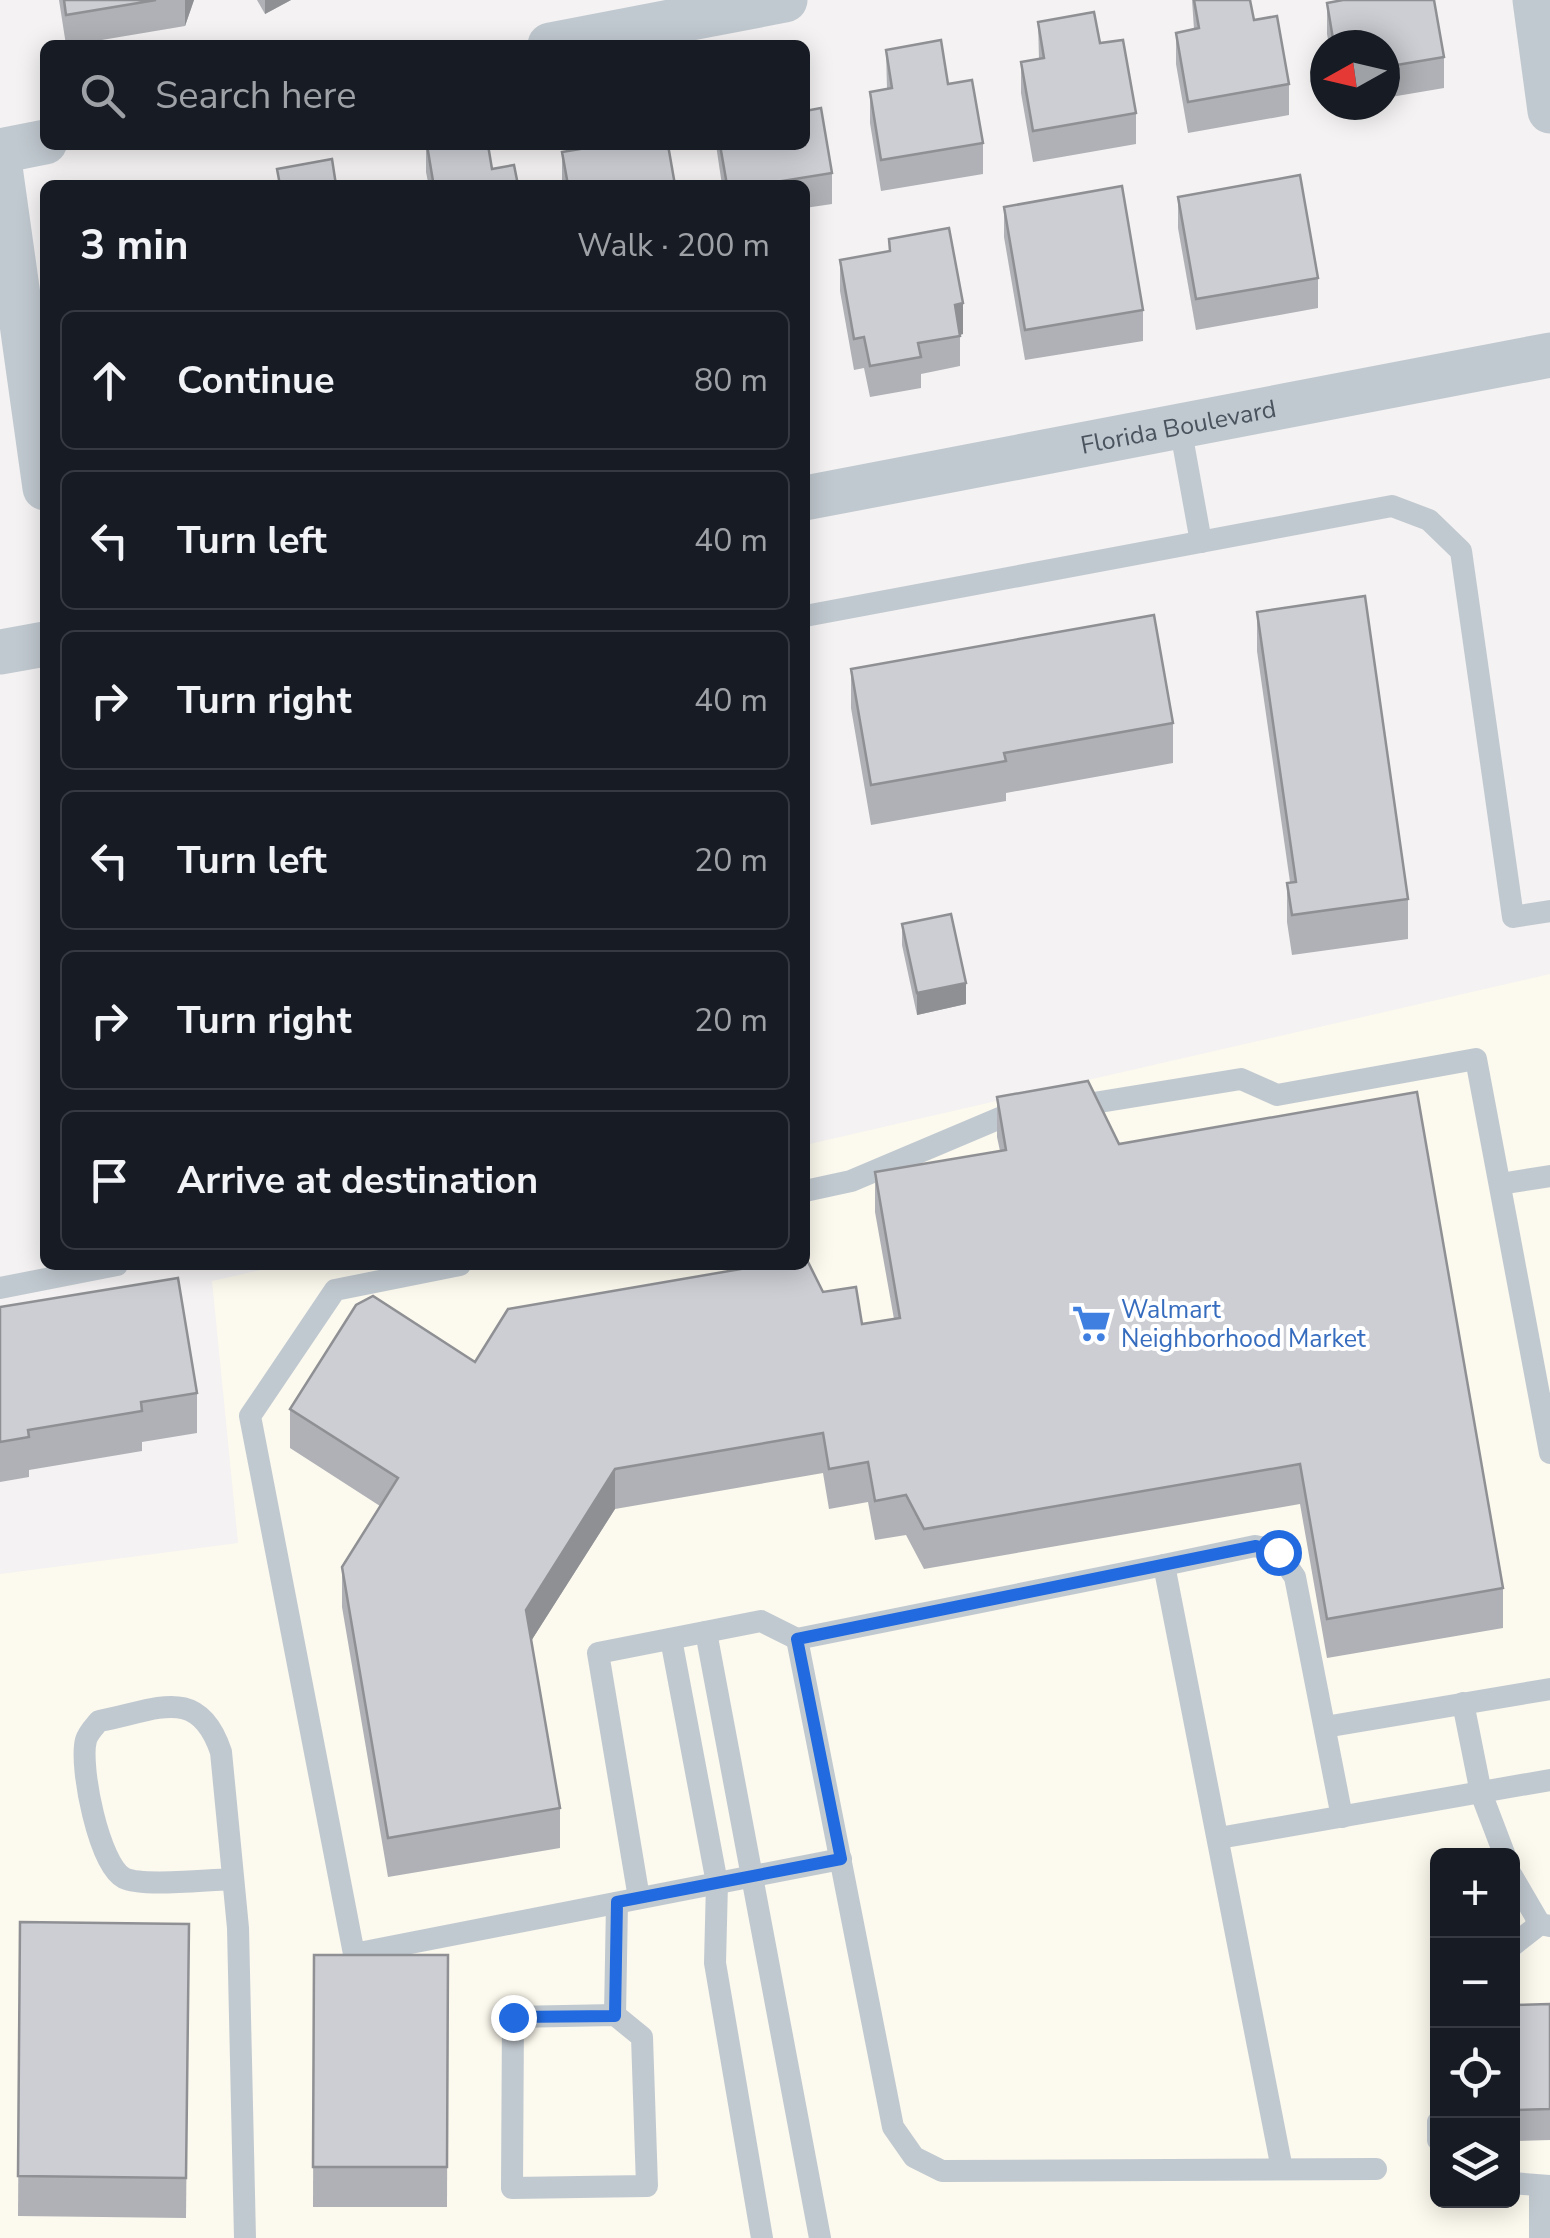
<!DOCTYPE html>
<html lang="en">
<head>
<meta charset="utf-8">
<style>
	:root { --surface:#171b24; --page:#242831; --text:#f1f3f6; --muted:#9ea1a6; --line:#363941 }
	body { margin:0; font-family:"Nunito Sans",sans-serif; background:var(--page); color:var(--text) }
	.controls { position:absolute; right:30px; bottom:30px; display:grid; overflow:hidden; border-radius:15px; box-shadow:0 5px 25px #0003 }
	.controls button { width:90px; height:90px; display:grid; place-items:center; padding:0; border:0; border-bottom:2px solid var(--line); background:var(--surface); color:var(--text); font:50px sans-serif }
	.compass { position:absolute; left:1310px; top:30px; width:90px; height:90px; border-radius:50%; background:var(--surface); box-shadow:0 5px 25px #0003; rotate:262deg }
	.stop { position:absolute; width:30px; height:30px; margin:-22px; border:8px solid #216adf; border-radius:50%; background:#fff }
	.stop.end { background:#216adf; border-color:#fff; box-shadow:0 2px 10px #0008 }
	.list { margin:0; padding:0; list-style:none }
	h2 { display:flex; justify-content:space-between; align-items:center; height:130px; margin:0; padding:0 40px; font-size:42px }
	h2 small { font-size:32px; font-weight:400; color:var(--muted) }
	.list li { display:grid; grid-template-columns:65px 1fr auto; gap:30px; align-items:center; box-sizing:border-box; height:140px; margin:0 20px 20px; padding:0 20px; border:2px solid var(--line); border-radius:15px }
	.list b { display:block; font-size:38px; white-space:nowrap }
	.list em { font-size:32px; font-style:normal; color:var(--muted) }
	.icon { flex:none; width:55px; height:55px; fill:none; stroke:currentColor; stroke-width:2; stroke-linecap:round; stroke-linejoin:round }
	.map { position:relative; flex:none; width:1550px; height:2238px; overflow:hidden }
	.search { position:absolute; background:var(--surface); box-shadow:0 5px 25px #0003; left:40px; top:40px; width:770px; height:110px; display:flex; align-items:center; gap:25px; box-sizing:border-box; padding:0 35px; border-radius:15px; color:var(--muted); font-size:38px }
	.panel { position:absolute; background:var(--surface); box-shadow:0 5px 25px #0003; left:40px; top:180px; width:770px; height:1090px; border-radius:15px }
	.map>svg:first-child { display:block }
	.commercial { fill:#fcf9ee; fill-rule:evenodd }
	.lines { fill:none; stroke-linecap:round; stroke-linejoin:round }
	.service { stroke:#c1c9d0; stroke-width:22 }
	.minor { stroke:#c1c9d0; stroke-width:45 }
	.wall { fill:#afb1b6 }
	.shaded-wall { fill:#8f9094 }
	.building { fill:#ccced4; stroke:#8f9094; stroke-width:2.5 }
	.route { stroke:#216adf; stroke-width:12 }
	.labels { text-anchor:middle; stroke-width:8; stroke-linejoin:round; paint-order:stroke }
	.street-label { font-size:25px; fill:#4a545f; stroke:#fff }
	.shop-label { font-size:25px; fill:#366cbe; stroke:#fff; text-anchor:start }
</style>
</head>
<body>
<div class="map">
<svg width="1550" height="2238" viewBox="0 0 1550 2238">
	<rect width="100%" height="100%" fill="#f4f2f2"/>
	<path class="commercial" d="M1550,974V2238H0V1574L238,1543L212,1281L282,1265H805V1145ZM1438,1856H1512V2200H1438Z"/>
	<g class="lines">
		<g class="service">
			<path d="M1180,426L1201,542"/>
			<path d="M805,616L1392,506L1429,520L1461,551L1513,917L1550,911"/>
			<path d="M1069,1107L1241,1079L1277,1095L1476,1059L1550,1453"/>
			<path d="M1500,1184L1550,1176"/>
			<path d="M805,1191L851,1181L1000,1118L1028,1114"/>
			<path d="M460,1265L335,1290L250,1416L354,1954L841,1859"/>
			<path d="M0,1288L117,1265"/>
			<path d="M1164,1565L1255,1546L1277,1551L1295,1577L1342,1817"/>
			<path d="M706,1632L820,2238"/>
			<path d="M671,1639L717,1883L715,1963L762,2238"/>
			<path d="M1463,1703L1481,1793L1505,1856"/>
			<path d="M1325,1727L1550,1689"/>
			<path d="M1219,1838L1550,1780"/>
			<path d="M1512,1876L1540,1924L1550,1926"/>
			<path d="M232,1879C209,1880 141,1887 124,1878C99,1865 79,1766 86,1740C88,1733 94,1727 99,1721C155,1711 198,1683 221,1752L238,1928L245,2238"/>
			<path d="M639,1898L598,1653L761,1621L797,1639"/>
			<path d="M1512,1946L1540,1924"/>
			<path d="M615,2015L642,2037L647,2186L512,2188L513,2017Z"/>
			<path d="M615,2015L617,1903"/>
			<path d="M1438,2122V2140"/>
			<path d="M1282,2169L1164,1565L797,1639L893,2127L914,2157L942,2171L1376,2169"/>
			<path d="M1512,2183L1550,2186"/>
			<path d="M1540,2238V2186"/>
		</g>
		<g class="minor">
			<path d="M1535,0L1550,111"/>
			<path d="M550,45L785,0"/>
			<path d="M0,151L45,142"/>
			<path d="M0,167L45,488"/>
			<path id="s1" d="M805,498L1550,355"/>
			<path d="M0,652L45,644"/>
		</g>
	</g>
	<g class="wall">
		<path d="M59,0H194L185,26L72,45H66Z"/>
		<path d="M257,0H291L265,14Z"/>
		<path d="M1192,0H1250L1254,20L1289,84V115L1188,133L1176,64V33L1194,29Z"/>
		<path d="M1327,3L1444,57V88L1385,98V45H1329L1327,34Z"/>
		<path d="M1038,22L1136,113V144L1033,162L1021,93V62L1039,59Z"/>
		<path d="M886,50L948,84L983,143V174L881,191L870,123V92L887,89Z"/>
		<path d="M426,145L492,169L428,182L426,172Z"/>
		<path d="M579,145H668L675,185H562V152L580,149Z"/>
		<path d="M716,145H805L832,173V204L805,208V185H722Z"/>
		<path d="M1178,197L1318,278V308L1196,330L1178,228Z"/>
		<path d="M1004,207L1143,310V341L1025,360L1004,237Z"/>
		<path d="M889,239L963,334L960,335V366L921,374V388L870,397L864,368L854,370L840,291V260L889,251Z"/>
		<path d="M1257,612L1408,899V939L1292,955L1287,922V883L1290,882L1257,651Z"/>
		<path d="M851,669L1173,723V763L1006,793V801L871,825L851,708Z"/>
		<path d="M902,924L966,1004L917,1015L902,945Z"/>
		<path d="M997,1097L1119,1144L1503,1588V1628L1327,1658L1300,1504L924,1569L906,1535L875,1540L868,1502L829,1509L823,1473L615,1509L531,1641L560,1808V1848L388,1877L342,1607V1567L380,1506L290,1448V1409L475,1362L823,1292L862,1324L894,1319L875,1212V1172L1000,1151L997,1137Z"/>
		<path d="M0,1307L197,1393V1433L142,1442V1451L29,1470V1477L0,1482Z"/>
		<path d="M20,1922L189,1924L186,2218L18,2216Z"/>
		<path d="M314,1955H448L447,2207H313Z"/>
		<path d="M1550,2004V2140L1512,2141V2005Z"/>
	</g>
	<g class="shaded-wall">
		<path d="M185,0H194L185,26Z"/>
		<path d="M265,0H291L265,14Z"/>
		<path d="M963,303V334L955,336V305Z"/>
		<path d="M966,983V1004L917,1015V993Z"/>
		<path d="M615,1469V1509L526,1649V1610Z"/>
	</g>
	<g class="building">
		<path d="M64,0H156L66,15Z"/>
		<path d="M1194,0H1250L1254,20L1277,16L1289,84L1188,102L1176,33L1199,28Z"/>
		<path d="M1343,0H1434L1444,57L1385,67V45H1334L1327,3Z"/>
		<path d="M1094,12L1100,43L1123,40L1136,113L1033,131L1021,62L1044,58L1038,22Z"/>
		<path d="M941,40L948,84L972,80L983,143L881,160L870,92L892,88L886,50Z"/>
		<path d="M821,108L832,173L758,185H727L720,145H805V111Z"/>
		<path d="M427,145H488L492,169L514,165L518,185H410L433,181Z"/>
		<path d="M585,145H668L675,185H568L562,152L586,148Z"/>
		<path d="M332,159L336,185H280L277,169Z"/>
		<path d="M1300,175L1318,278L1196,299L1178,197Z"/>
		<path d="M1122,186L1143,310L1025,330L1004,207Z"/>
		<path d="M949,228L963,303L955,305L960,336L918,343L921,357L870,366L864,337L854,339L840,260L890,251L889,239Z"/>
		<path d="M1365,596L1408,899L1292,915L1287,883L1296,882L1257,612Z"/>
		<path d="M1154,615L1173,723L1004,753L1006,761L871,785L851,669Z"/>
		<path d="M951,914L966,983L917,993L902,924Z"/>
		<path d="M1088,1081L1119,1144L1417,1092L1503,1588L1327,1619L1300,1464L924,1529L906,1495L875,1501L868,1462L829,1469L823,1433L615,1469L526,1610L560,1808L388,1838L342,1567L398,1478L290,1409L356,1305L373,1296L475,1362L508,1309L764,1265H805L806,1258L823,1292L856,1287L862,1324L900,1318L875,1172L1006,1150L997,1097Z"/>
		<path d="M178,1278L197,1393L141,1402L142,1411L28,1430L29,1437L0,1442V1307Z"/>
		<path d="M20,1922L189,1924L186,2178L18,2176Z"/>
		<path d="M314,1955H448L447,2167H313Z"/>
		<path d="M1550,2004V2109L1512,2110V2005Z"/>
	</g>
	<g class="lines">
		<path class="route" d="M513,2017L615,2016L617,1902L841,1859L797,1639L1256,1546L1278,1552"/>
	</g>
	<defs>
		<symbol id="supermarket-bare" viewBox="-9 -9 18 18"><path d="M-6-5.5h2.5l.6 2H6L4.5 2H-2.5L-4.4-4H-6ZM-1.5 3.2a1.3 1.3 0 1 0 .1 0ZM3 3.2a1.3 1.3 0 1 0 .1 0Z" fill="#3f7fe0" stroke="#fff" stroke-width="2.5" paint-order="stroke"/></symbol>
	</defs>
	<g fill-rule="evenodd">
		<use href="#supermarket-bare" x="1064" y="1296" width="55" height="55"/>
	</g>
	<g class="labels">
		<g class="street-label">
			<text dy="9" stroke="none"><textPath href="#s1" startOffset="380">Florida Boulevard</textPath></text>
		</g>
		<g class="shop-label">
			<text x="1121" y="1318">Walmart<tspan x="1121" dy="29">Neighborhood Market</tspan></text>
		</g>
	</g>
</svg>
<div class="controls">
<button>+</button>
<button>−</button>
<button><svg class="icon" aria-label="locate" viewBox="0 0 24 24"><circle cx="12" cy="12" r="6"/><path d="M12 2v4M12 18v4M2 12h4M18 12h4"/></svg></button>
<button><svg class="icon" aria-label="layers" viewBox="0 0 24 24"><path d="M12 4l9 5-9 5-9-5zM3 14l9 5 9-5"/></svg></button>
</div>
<svg class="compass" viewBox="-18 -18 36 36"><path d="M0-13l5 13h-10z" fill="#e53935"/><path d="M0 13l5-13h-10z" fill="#9ea1a6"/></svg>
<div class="stop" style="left:1278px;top:1552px"></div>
<div class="stop end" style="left:513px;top:2017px"></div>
<div class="search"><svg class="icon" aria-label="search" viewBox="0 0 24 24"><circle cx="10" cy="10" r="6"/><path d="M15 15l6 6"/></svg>Search here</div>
<section class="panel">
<h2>3 min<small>Walk · 200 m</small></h2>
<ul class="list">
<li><svg class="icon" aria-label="ahead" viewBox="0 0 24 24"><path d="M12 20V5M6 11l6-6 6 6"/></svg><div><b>Continue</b></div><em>80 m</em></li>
<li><svg class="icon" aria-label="left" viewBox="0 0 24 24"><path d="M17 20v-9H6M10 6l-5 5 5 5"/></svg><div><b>Turn left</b></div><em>40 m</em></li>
<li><svg class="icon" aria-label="right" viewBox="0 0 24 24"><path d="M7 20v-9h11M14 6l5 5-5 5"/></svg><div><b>Turn right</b></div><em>40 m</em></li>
<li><svg class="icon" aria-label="left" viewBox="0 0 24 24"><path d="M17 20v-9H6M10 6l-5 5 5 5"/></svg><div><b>Turn left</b></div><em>20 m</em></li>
<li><svg class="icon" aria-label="right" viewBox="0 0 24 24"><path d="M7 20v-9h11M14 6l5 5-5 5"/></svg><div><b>Turn right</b></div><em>20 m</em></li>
<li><svg class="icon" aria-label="arrive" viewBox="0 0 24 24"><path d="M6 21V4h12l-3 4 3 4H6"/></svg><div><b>Arrive at destination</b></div></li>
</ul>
</section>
</div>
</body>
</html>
